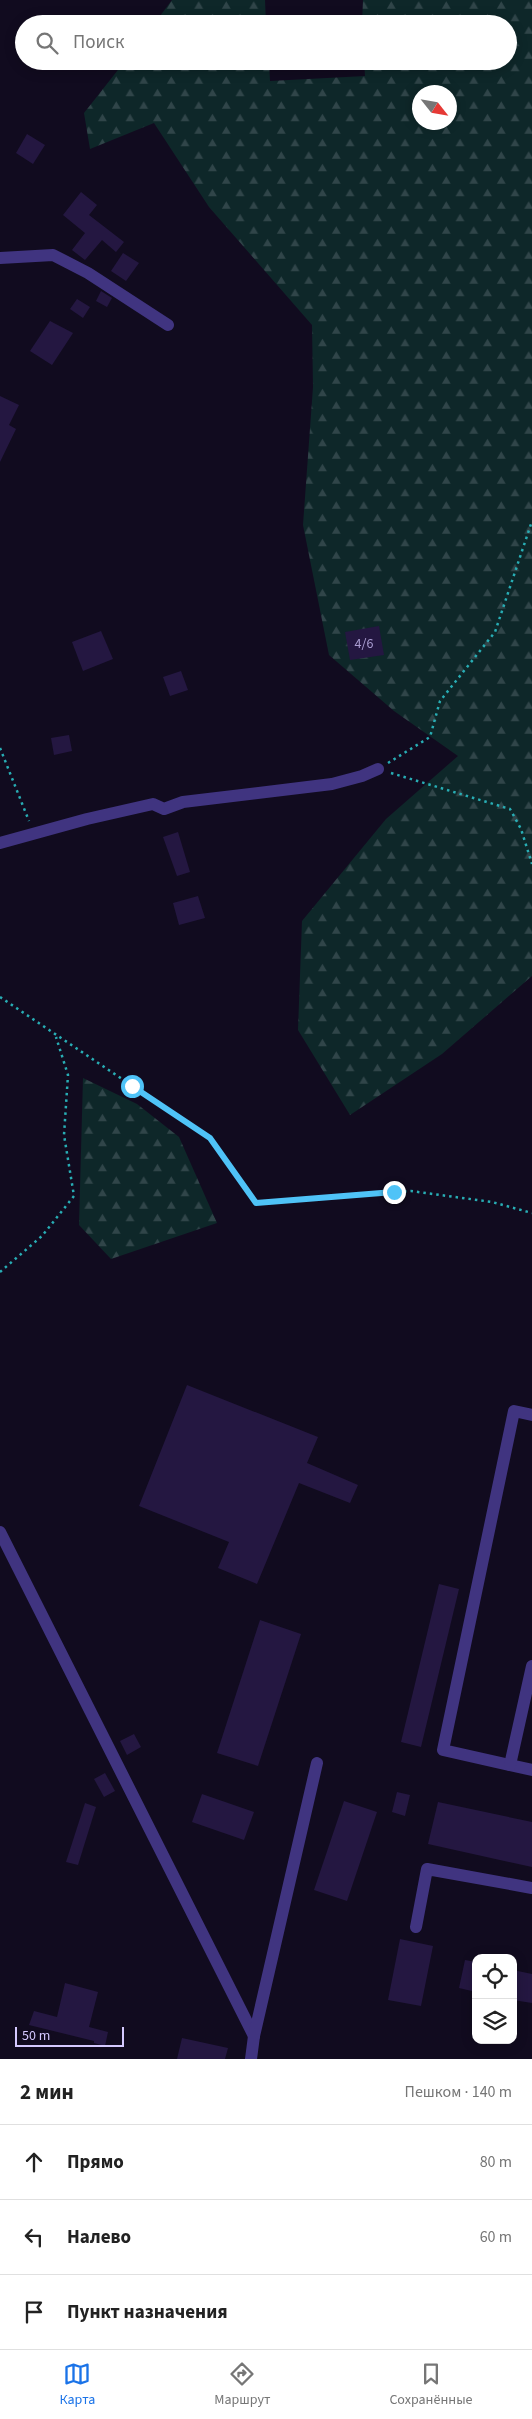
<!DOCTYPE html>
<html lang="ru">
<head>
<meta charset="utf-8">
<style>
	:root { --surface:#fff; --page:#f2f2f2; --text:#222; --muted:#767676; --line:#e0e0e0; --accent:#1a73e8 }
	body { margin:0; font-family:"Source Sans 3",sans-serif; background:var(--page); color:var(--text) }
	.controls { position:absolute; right:15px; bottom:15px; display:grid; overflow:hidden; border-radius:10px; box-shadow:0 2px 12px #0003 }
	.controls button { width:45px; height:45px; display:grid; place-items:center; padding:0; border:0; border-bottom:1px solid var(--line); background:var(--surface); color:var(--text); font:25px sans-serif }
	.compass { position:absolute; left:412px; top:85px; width:45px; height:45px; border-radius:50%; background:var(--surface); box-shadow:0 2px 12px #0003; rotate:121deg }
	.scale { position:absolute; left:15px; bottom:12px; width:109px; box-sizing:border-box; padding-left:5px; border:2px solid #d5c9ff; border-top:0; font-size:14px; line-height:18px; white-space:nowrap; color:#d5c9ff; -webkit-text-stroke:4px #110b1f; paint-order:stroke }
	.stop { position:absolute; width:15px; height:15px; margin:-11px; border:4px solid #4fc3f7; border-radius:50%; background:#fff }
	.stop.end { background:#4fc3f7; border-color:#fff; box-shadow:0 1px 5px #0008 }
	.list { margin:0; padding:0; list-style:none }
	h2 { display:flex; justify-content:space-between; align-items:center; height:65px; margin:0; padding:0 20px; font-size:21px }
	h2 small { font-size:16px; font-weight:400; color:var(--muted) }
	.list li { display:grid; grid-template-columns:32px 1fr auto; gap:15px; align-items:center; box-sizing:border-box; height:75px; padding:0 20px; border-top:1px solid var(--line) }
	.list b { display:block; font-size:19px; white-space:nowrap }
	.list em { font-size:16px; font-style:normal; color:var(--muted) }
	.icon { flex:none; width:28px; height:28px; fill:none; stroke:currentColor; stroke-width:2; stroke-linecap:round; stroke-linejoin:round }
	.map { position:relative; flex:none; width:532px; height:2059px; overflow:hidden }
	.search { position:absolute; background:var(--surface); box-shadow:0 2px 12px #0003; left:15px; right:15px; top:15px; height:55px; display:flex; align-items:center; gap:12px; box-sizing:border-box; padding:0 18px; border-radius:28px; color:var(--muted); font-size:19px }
	.sheet { height:290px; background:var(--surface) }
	nav { display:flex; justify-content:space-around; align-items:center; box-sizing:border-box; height:70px; border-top:1px solid var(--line); background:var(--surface); font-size:14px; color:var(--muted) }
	nav a { display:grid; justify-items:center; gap:2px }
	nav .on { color:var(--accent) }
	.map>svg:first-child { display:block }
	.forest { fill:url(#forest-firs); fill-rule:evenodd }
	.building { fill:#241741 }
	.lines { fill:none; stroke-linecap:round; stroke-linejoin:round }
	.path { stroke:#28adb4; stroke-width:2.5; stroke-dasharray:2.5 4; stroke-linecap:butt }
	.minor { stroke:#403480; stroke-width:12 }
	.route { stroke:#4fc3f7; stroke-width:6 }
	.labels { text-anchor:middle; stroke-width:4.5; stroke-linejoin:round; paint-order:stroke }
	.number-label { font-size:14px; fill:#a99cd0 }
</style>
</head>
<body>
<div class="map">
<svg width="532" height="2059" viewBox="0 0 532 2059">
	<defs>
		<pattern id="forest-firs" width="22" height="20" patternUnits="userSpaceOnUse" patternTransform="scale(1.25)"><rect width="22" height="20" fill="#0e2729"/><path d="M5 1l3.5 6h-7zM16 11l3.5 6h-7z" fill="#304549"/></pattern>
	</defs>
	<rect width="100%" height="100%" fill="#110b1f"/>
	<g class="forest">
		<path d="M172,0H265L266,24H154Z"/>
		<path d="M363,0H532V976L442,1054L350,1115L298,1030L302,921L386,819L458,756L394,711L329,655L303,525L313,387L312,325L209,207L154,123L90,149L84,113L125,61H269L270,81L365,76L364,61H508V24H362ZM420,92H450V122H420Z"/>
		<path d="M83,1078L137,1104L179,1137L217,1223L111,1259L79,1225Z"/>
	</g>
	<g class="building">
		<path d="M27,134L45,145L33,164L16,153Z"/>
		<path d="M81,192L97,205L89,215L124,242L116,252L102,240L85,260L72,250L85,233L63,215Z"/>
		<path d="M123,253L139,263L126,281L111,271Z"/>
		<path d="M101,291L112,298L107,307L96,301Z"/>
		<path d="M77,299L90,307L83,318L70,309Z"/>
		<path d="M50,321L73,333L52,365L30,351Z"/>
		<path d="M0,396L19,405L9,425L16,429L0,462Z"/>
		<path d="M379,626L384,655L350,660L345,632Z"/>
		<path d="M101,631L113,659L83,671L72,642Z"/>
		<path d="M181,671L188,690L170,696L163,677Z"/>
		<path d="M69,735L72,751L54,755L51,738Z"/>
		<path d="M178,832L190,872L177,876L163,837Z"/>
		<path d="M198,896L205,918L179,925L173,903Z"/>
		<path d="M187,1385L318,1437L307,1463L358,1485L350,1503L299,1483L257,1584L218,1568L229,1542L139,1506Z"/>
		<path d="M439,1584L459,1589L421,1747L401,1742Z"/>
		<path d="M260,1620L301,1634L258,1766L217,1753Z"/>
		<path d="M134,1734L141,1747L127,1755L120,1741Z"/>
		<path d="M105,1773L115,1791L104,1797L94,1779Z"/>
		<path d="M397,1792L410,1795L405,1816L392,1812Z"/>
		<path d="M202,1794L254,1812L244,1840L192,1822Z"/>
		<path d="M344,1801L377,1812L347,1901L314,1890Z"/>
		<path d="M438,1802L532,1822V1867L428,1844Z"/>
		<path d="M85,1803L96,1807L78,1865L66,1862Z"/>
		<path d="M400,1939L433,1946L421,2006L388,2000Z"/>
		<path d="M465,1960L476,1962V1992L459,1988Z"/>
		<path d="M513,1970L532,1974V2003L513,2000Z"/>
		<path d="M65,1983L98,1992L89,2027L108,2032L105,2046L94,2043V2041L29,2025L34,2011L57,2017Z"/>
		<path d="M182,2038L228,2048L225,2059H177Z"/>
	</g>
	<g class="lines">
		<g class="path">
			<path d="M0,748L29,821"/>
			<path d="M388,763L430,737L440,701L495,632L532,521"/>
			<path d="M391,773L510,809L521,829L532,864"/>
			<path d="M0,997L210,1138L256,1203L411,1191L492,1202L532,1213"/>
			<path d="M0,1272L42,1236L74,1196L64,1135L68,1075L56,1037"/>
		</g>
		<g class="minor">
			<path d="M0,258L53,255L88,273L168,325"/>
			<path d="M0,843L87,819L153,804L164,809L183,802L332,784L362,776L378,769"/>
			<path d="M532,1415L514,1411L443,1750L532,1770"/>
			<path d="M0,1532L254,2036"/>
			<path d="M510,1765L532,1666"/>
			<path d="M416,1927L427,1869L532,1888"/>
			<path d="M251,2059L254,2036L317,1763"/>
		</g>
	</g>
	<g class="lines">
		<path class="route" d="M132,1086L210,1138L256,1203L394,1192"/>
	</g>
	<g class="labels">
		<g class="number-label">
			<text x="364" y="648">4/6</text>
		</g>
	</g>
</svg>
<div class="controls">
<button><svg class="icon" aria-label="locate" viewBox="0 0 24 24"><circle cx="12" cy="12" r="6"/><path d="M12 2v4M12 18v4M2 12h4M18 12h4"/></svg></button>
<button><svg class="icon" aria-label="layers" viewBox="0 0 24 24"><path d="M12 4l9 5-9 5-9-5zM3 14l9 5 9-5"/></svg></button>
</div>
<svg class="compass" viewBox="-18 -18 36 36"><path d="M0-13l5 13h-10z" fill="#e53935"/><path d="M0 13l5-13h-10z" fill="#767676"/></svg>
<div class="scale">50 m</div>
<div class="stop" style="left:132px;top:1086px"></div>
<div class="stop end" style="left:394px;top:1192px"></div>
<div class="search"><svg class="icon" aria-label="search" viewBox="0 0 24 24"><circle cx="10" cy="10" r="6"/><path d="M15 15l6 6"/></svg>Поиск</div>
</div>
<section class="sheet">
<h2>2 мин<small>Пешком · 140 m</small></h2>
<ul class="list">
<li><svg class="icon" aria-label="ahead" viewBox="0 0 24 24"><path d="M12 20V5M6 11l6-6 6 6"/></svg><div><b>Прямо</b></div><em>80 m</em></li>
<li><svg class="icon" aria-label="left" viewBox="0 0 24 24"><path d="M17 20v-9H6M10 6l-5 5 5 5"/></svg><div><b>Налево</b></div><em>60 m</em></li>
<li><svg class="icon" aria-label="arrive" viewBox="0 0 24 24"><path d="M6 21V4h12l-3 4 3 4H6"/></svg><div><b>Пункт назначения</b></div></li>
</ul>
</section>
<nav>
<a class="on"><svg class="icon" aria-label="map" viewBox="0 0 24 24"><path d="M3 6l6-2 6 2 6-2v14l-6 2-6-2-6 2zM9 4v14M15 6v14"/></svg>Карта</a>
<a><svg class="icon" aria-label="directions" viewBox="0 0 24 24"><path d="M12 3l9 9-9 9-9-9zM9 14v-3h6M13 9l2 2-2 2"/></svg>Маршрут</a>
<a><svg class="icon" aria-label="saved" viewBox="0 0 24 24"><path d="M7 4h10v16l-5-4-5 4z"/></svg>Сохранённые</a>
</nav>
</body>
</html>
